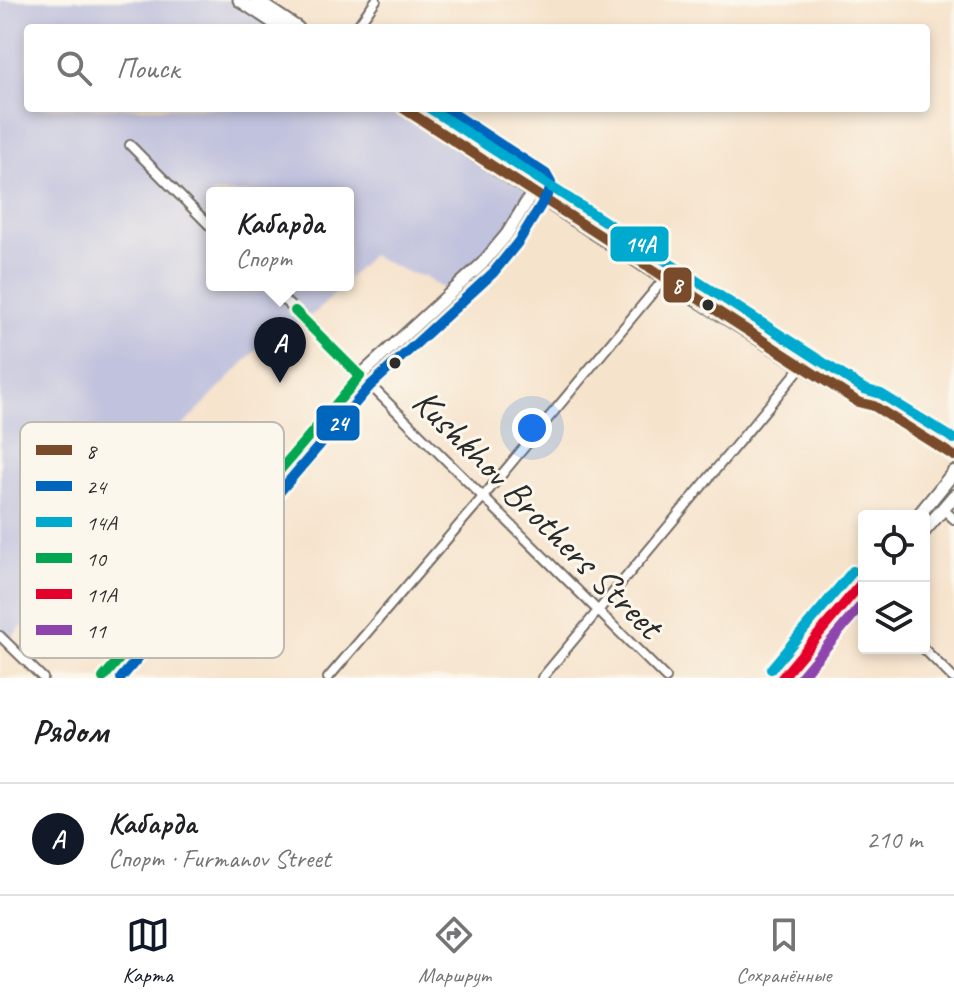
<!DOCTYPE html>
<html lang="ru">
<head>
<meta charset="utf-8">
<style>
	:root { --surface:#fff; --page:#f2f2f2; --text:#202124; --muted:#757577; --line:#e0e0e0; --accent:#111827 }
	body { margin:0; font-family:Caveat,sans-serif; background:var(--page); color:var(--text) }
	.controls { position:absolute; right:24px; bottom:24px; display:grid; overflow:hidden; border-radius:8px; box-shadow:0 4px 12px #0003 }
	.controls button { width:72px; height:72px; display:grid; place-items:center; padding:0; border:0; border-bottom:2px solid var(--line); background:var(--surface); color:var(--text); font:40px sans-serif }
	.you { position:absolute; left:532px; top:428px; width:28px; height:28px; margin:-20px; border:6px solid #fff; border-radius:50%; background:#1a73e8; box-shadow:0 0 0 12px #1a73e833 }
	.badge { display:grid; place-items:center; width:52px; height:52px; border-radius:50%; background:var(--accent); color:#fff; font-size:26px; font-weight:700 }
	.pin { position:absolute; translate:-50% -66px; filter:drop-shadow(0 2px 4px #0008) }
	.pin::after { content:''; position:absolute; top:42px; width:28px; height:24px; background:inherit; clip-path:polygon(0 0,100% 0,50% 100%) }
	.popup { position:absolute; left:206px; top:187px; width:148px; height:104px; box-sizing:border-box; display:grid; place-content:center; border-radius:8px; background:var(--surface); filter:drop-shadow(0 2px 6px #0005); font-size:26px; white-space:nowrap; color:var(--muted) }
	.popup b { font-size:30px; color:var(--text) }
	.popup::after { content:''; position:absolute; left:50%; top:100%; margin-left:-16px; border:16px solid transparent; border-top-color:var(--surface) }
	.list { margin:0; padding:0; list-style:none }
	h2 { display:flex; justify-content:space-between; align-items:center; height:104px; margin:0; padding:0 32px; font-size:34px }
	h2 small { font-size:26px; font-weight:400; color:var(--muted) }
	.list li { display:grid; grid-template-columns:52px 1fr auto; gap:24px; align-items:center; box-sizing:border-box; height:112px; padding:0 32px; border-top:2px solid var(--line) }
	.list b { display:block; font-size:30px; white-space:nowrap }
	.list p { margin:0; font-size:26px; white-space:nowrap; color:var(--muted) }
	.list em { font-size:26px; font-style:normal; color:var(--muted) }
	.icon { flex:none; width:44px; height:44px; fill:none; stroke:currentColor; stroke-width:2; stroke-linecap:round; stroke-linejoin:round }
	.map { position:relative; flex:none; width:954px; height:678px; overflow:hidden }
	.search { position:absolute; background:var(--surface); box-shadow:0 4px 12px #0003; left:24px; right:24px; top:24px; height:88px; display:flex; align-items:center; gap:20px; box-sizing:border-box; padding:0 28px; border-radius:8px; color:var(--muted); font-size:30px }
	.sheet { height:216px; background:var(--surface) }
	nav { display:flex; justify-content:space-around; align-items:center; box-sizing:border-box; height:112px; border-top:2px solid var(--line); background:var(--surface); font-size:22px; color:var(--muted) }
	nav a { display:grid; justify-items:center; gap:4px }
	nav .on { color:var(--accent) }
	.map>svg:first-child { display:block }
	.industrial { fill:#c1c2dd }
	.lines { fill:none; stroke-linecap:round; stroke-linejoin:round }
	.street-casing { stroke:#726b63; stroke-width:12 }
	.secondary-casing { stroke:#726b63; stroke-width:15 }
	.primary-casing { stroke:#726b63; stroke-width:16 }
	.street { stroke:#fff; stroke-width:8 }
	.secondary { stroke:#fff; stroke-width:11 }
	.primary { stroke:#fff; stroke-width:12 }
	.bus-1-casing { stroke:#fbf7ec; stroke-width:16 }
	.bus-2-casing { stroke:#fbf7ec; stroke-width:16 }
	.bus-3-casing { stroke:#fbf7ec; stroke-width:16 }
	.bus-4-casing { stroke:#fbf7ec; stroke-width:16 }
	.bus-5-casing { stroke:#fbf7ec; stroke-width:16 }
	.bus-6-casing { stroke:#fbf7ec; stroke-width:16 }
	.bus-1 { stroke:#7a4b2a; stroke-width:10 }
	.bus-2 { stroke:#0065bd; stroke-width:10 }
	.bus-3 { stroke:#00a9ce; stroke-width:10 }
	.bus-4 { stroke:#00a651; stroke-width:10 }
	.bus-5 { stroke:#e4002b; stroke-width:10 }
	.bus-6 { stroke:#8e44ad; stroke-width:10 }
	.bus-dot { fill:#2b2b2b; stroke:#fbf7ec; stroke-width:3 }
	.labels { text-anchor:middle; stroke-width:6; stroke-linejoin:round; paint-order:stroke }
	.street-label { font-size:38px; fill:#2b2b2b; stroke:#fbf7ec }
	.key { fill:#fbf7ec; stroke:#bdbab2; stroke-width:2 }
	.key-label { font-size:22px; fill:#2b2b2b }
	.line-badge { stroke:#fbf7ec; stroke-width:3 }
	.badge-label { font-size:22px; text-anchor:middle; font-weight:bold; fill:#fff }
</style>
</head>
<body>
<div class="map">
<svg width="954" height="678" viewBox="0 0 954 678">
	<rect width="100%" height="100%" fill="#fbf7ec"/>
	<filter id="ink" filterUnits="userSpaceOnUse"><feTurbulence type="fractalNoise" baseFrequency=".0125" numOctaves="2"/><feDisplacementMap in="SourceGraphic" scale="16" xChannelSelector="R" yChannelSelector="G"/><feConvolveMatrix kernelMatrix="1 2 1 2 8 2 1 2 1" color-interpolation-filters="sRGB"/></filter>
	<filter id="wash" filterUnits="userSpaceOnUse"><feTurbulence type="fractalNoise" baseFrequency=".006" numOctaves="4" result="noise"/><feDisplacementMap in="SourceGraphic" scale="32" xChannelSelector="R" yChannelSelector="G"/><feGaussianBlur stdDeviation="1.8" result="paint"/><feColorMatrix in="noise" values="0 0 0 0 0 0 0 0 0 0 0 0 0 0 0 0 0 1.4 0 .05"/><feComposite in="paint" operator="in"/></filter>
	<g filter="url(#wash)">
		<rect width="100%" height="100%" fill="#f6e3cc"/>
		<path class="industrial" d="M0,0H239L281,28H28V108H403L532,193L523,212L450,293L425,277L409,273L371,255L348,279V193H212V285H343L316,312L264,342L176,433L59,588L35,617L17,631L8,643L0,636Z"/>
	</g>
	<g filter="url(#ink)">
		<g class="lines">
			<defs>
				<g id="street">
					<path d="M356,28L376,0"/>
					<path d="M130,145L212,228"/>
					<path d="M269,285L666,678"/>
					<path d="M943,509L954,519"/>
					<path d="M0,636L43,678"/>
					<path d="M923,648L953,678"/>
					<path d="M328,678L483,497L664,279"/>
					<path d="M542,678L802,366"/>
				</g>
				<g id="secondary">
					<path d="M239,0L281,28"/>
					<path d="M256,0L298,28"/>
					<path d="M403,108L664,279L858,402L873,405"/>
					<path d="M419,108L863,393L874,406L954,456"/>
					<path d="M103,678L360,376L482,264L507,234L537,185"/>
				</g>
				<g id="primary">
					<path d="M918,516L954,472"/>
					<path d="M924,531L954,496"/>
					<path d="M782,678L864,580"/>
					<path d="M795,678L864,595"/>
				</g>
			</defs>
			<use href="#street" class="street-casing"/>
			<use href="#secondary" class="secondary-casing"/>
			<use href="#primary" class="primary-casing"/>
			<use href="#street" class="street"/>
			<use href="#secondary" class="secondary"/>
			<use href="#primary" class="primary"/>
			<defs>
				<path id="bus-1" d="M403,108L858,402L874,406L954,456"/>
				<path id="bus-2" d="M121,678L370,386L493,273L519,241L549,192L551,183L546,174L445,108"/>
				<g id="bus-3">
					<path d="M429,108L864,389L881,394L954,439"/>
					<path d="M771,669L853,571"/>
				</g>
				<g id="bus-4">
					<path d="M295,311L360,376"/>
					<path d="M103,678L360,376"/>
				</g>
				<path id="bus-5" d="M782,678L864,580"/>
				<path id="bus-6" d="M800,678L864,602"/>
			</defs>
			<use href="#bus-1" class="bus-1-casing"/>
			<use href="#bus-2" class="bus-2-casing"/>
			<use href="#bus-3" class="bus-3-casing"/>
			<use href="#bus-4" class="bus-4-casing"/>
			<use href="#bus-5" class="bus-5-casing"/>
			<use href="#bus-6" class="bus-6-casing"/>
			<use href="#bus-1" class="bus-1"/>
			<use href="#bus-2" class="bus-2"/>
			<use href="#bus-3" class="bus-3"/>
			<use href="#bus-4" class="bus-4"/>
			<use href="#bus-5" class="bus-5"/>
			<use href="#bus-6" class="bus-6"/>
		</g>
	</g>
	<g class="bus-dot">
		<circle cx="708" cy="305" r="7"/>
		<circle cx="395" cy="363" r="7"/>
	</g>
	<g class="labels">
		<g class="street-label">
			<text transform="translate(538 513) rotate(45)" y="13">Kushkhov Brothers Street</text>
		</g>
	</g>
	<rect x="20" y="422" width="264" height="236" rx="12" class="key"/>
	<rect x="36" y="445" width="36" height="10" fill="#7a4b2a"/>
	<rect x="36" y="481" width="36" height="10" fill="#0065bd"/>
	<rect x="36" y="517" width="36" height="10" fill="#00a9ce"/>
	<rect x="36" y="553" width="36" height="10" fill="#00a651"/>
	<rect x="36" y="589" width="36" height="10" fill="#e4002b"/>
	<rect x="36" y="625" width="36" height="10" fill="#8e44ad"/>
	<g class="key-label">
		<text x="86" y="458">8</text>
		<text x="86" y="494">24</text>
		<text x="86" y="530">14А</text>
		<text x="86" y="566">10</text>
		<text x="86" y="602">11А</text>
		<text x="86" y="638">11</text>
	</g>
	<g class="line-badge">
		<rect x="609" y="225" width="61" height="38" rx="8" fill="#00a9ce"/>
		<rect x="662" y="266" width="31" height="38" rx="8" fill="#7a4b2a"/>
		<rect x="315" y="404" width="46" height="38" rx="8" fill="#0065bd"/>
	</g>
	<g class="badge-label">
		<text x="640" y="252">14А</text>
		<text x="677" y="293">8</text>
		<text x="338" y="431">24</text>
	</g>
</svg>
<div class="controls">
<button><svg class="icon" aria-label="locate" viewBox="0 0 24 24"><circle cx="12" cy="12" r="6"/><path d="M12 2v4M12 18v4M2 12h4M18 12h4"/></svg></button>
<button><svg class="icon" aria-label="layers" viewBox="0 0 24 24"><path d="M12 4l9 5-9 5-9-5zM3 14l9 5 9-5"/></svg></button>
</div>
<div class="you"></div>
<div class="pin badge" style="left:280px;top:383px">A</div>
<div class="popup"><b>Кабарда</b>Спорт</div>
<div class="search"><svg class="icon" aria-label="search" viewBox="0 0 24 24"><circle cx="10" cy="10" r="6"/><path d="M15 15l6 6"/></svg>Поиск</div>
</div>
<section class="sheet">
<h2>Рядом<small></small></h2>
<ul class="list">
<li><span class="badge">A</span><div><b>Кабарда</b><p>Спорт · Furmanov Street</p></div><em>210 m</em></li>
</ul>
</section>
<nav>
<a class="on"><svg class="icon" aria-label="map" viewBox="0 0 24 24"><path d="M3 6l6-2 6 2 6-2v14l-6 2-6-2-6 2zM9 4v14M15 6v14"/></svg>Карта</a>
<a><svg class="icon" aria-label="directions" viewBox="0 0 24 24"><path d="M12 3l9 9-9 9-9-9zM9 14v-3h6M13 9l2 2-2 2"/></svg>Маршрут</a>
<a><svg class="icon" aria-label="saved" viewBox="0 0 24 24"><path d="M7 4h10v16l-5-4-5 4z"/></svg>Сохранённые</a>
</nav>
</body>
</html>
